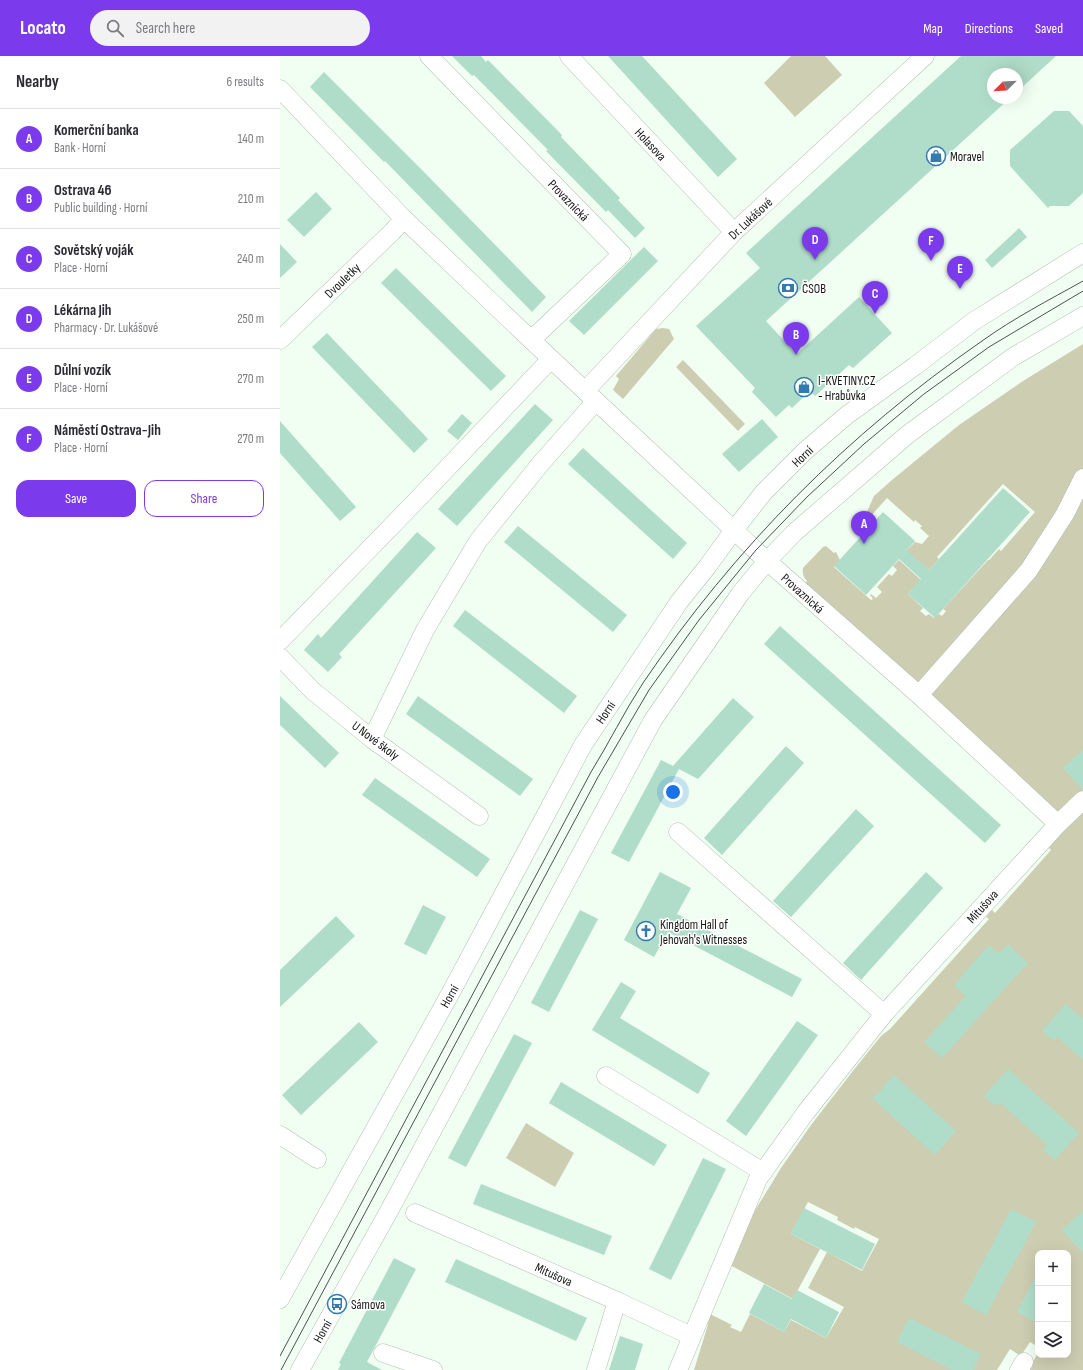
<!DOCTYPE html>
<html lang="en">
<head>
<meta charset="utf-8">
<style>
	:root { --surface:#fff; --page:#f2f2f3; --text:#2b2b33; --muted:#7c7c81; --line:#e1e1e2; --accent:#7c3aed }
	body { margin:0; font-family:"Sofia Sans Condensed",sans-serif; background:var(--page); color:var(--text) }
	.controls { position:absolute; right:12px; bottom:12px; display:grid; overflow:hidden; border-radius:8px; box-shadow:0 4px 16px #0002 }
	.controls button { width:36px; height:36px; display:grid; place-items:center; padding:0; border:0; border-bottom:1px solid var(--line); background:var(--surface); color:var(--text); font:20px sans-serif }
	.compass { position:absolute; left:707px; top:12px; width:36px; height:36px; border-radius:50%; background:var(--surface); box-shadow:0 4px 16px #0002; rotate:246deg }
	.you { position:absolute; left:393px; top:736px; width:14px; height:14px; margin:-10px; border:3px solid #fff; border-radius:50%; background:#1a73e8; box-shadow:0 0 0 6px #1a73e833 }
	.badge { display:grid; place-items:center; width:26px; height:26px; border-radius:50%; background:var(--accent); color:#fff; font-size:13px; font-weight:700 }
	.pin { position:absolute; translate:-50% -33px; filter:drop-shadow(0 1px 2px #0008) }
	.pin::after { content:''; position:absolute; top:21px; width:14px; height:12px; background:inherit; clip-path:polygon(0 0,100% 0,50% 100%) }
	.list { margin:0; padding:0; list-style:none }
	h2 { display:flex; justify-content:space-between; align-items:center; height:52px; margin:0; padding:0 16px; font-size:17px }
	h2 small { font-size:13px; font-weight:400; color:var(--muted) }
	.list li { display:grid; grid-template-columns:26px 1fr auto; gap:12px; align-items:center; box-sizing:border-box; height:60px; padding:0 16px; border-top:1px solid var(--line) }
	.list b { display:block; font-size:15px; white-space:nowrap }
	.list p { margin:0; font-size:13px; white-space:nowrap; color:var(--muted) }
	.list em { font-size:13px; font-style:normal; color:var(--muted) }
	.actions { display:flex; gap:8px; padding:12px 16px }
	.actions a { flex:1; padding:9px 0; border:1px solid var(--accent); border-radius:12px; text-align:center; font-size:14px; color:var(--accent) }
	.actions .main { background:var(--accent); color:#fff }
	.icon { flex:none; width:22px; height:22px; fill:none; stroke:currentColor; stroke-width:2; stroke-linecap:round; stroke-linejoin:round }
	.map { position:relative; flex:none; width:803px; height:1314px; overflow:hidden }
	header { display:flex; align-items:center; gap:24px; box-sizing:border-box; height:56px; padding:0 20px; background:var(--accent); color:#fff }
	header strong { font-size:19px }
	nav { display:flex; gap:22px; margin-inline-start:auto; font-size:14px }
	.search { width:280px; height:36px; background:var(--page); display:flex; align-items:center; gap:10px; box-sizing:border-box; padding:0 14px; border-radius:22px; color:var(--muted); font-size:15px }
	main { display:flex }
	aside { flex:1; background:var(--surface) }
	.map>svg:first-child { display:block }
	.green { fill:#cdcdb2 }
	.building { fill:#b0ddc9 }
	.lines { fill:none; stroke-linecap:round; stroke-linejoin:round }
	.minor-casing { stroke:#b3c0b4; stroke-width:19 }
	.minor { stroke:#fff; stroke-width:18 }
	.tram { stroke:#4c534d; stroke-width:1 }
	.labels { text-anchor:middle; stroke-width:3; stroke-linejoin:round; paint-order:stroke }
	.street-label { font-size:13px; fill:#111511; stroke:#fff }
	.poi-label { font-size:13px; fill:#111511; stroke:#fff; text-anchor:start }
</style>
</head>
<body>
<header>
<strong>Locato</strong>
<div class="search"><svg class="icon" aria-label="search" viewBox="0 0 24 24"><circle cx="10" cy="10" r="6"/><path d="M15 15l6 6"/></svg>Search here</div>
<nav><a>Map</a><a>Directions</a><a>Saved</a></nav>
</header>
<main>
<aside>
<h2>Nearby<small>6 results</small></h2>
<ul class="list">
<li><span class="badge">A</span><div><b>Komerční banka</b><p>Bank · Horní</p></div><em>140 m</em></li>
<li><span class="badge">B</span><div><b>Ostrava 46</b><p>Public building · Horní</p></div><em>210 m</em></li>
<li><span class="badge">C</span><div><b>Sovětský voják</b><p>Place · Horní</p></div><em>240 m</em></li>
<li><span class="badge">D</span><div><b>Lékárna Jih</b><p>Pharmacy · Dr. Lukášové</p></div><em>250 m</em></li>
<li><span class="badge">E</span><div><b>Důlní vozík</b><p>Place · Horní</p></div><em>270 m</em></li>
<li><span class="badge">F</span><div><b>Náměstí Ostrava-Jih</b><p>Place · Horní</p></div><em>270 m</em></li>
</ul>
<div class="actions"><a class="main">Save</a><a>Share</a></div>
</aside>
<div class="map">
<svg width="803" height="1314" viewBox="0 0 803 1314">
	<rect width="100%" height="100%" fill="#f1fef2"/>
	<g class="green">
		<path d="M511,0H545L562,19L515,61L484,27Z"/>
		<path d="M383,272L389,273L394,283L343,343L333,334L339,323L336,320L376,273Z"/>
		<path d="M803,288V1314H748L758,1297V1299H788V1197H758V1291L750,1286L742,1298L739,1299L730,1293L717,1314H414L427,1272L430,1258L452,1269L450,1271L461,1276L470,1258L504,1276L511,1264L546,1282L564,1251L528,1232L547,1196L582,1215L599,1183L575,1171L574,1173L557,1164L558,1161L528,1146L511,1178L540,1193L513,1243L450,1209L466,1171L477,1151L501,1112L531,1069L576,1011L601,980L610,973L709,863L706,861L712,854L715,857L771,794L767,790L787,768L523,530L527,525C524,522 522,517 523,512L543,491L546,490L554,497L556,496L560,504L554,511L591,544L593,543L590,539L591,538L596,542L602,536L597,531L609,518L612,520L617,514L613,510L619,504L641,524L628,538L643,552L640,555L646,560L649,558L654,562L659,558L662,560L666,555L663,553L708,504H709L719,493L721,495L755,456L723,428L657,501L659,503L649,514L626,495L635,486L642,488L649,480L640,472L642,470L635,464L634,466L607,442L589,462L594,467L586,476L584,473L587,467L586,458L594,440L612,424L679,369L743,325Z"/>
		<path d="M403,304L465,368L458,375L396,311Z"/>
		<path d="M246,1067L294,1097L275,1131L226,1102Z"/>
	</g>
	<g class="building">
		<path d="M172,0H201L206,6L208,4L282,79L281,81L340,142L338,144L365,172L355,182L328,154L326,156L266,95L268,94L194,19L192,20Z"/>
		<path d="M328,0H362L457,103L438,121Z"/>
		<path d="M681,0H776L737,36V18H713V42H730L486,265L510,291L511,289L518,297L579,241L612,277L573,312L569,309L535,340L530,335L512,352L509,349L496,361L472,336L475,332L416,270L480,212L466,197Z"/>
		<path d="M44,16L144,116L266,241L252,256L105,105L104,106L30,31Z"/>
		<path d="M774,55H789L803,70V137L789,150H770L768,152L730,110V94Z"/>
		<path d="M36,136L52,153L24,181L7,164Z"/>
		<path d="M739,172L747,181L712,212L705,204Z"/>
		<path d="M0,188L17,206L0,222Z"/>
		<path d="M364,191L378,205L304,279L289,265Z"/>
		<path d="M116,212L226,320L211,335L101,227Z"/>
		<path d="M47,277L148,383L134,397L32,291Z"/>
		<path d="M255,348L273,364L177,470L158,453Z"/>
		<path d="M182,358L192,367L178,384L167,375Z"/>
		<path d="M482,363L498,381L459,416L442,398Z"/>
		<path d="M0,365L76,451L60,465L0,397Z"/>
		<path d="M303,392L407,487L393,503L288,408Z"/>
		<path d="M723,432L750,456L655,562L628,538L641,523L619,503L586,539L554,510L603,456L635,485L627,494L649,514Z"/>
		<path d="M238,470L347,559L333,576L224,486Z"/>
		<path d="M137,476L156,492L59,598L62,601L48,616L24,594L38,578L41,582Z"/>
		<path d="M185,554L297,640L284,657L173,570Z"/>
		<path d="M500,570L721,769L705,787L484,588Z"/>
		<path d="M0,640L59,697L45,712L0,669Z"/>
		<path d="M138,640L253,723L240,740L126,658Z"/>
		<path d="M453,642L474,661L418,723L399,713L349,806L331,797L381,704L393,710Z"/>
		<path d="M506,690L524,707L442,799L424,782Z"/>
		<path d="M803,694V734L783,712Z"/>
		<path d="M95,722L210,803L197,821L82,739Z"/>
		<path d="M576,753L594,770L511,861L493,845Z"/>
		<path d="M380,816L411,832L397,858L522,923L512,941L388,876L374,901L344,884Z"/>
		<path d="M646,816L663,832L581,924L563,907Z"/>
		<path d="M143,849L166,861L146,899L124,888Z"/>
		<path d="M300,854L318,863L269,956L251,947Z"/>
		<path d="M56,860L75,880L0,951V914Z"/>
		<path d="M728,888L748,907L662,1002L644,986L686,940L674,929L709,889L719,898Z"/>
		<path d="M341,926L356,935L340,962L430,1017L418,1038L312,974Z"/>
		<path d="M786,948L803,963V1004L777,981L774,985L762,975Z"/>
		<path d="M517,965L538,979L466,1080L446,1065Z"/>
		<path d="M79,966L98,986L21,1059L2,1039Z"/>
		<path d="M234,978L252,987L186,1111L168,1102Z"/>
		<path d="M728,1013L799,1077L775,1104L763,1094L767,1089L719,1046L715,1050L704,1040Z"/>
		<path d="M614,1019L676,1075L655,1099L592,1042L606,1030L604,1029Z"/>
		<path d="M281,1026L387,1089L374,1110L269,1047Z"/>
		<path d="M423,1102L446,1113L391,1224L369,1213Z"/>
		<path d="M201,1128L332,1180L324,1199L193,1148Z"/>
		<path d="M524,1152L595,1188L582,1214L511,1178Z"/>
		<path d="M731,1153L756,1166L706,1259L682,1246Z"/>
		<path d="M803,1155V1197L782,1174Z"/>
		<path d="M114,1202L136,1213L87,1306L102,1314H58L61,1308L59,1307Z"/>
		<path d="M176,1203L307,1262L296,1285L165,1226Z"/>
		<path d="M758,1216V1267L737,1256Z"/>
		<path d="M484,1228L512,1243L517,1234L559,1256L546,1282L511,1263L504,1276L469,1257Z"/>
		<path d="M629,1262L701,1298L693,1314H672L617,1286Z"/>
		<path d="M340,1280L363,1288L355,1314H329Z"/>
	</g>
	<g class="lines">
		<defs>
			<g id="minor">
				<path d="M149,0L342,198L251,284"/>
				<path d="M289,0L454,176"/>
				<path d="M0,33L124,163L286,317L487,505L639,639L778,768"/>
				<path d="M0,284L112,176L124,163"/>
				<path d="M305,335L454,176L645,0"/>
				<path d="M0,585L135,446L271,303"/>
				<path d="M0,601L33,635L92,683L199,760"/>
				<path d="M639,639L749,514L785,458L803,422"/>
				<path d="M92,683L145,574L198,485L262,406L316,345"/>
				<path d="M398,776L604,958"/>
				<path d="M326,1020L483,1116"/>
				<path d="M0,1079L37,1103"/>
				<path d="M135,1157L337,1245L411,1280"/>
				<path d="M0,1243L169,940L303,689L399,546L427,511L454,474L484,436L525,395L567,359L635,310L694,265L803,197"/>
				<path d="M103,1297L153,1314"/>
				<path d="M20,1314L109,1155L373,664L460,538L487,505L515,476L627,379L733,301L803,260"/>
				<path d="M316,1314L337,1245"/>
				<path d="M398,1314L478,1123L526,1056L604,958L778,768L803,744"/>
				<path d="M739,1314L744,1306"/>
			</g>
		</defs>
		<use href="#minor" class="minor-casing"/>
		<use href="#minor" class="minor"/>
		<g class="tram">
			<path d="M0,1300L311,716C329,687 344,656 363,627C455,491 568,378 702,285C734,262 769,244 803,225"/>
			<path d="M1,1314L318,721L369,634L419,564L476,494L527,441L584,388L644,338L709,291L803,235"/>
		</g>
	</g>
	<defs>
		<symbol id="shop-ring" viewBox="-11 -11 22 22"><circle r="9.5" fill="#fff" stroke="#327baf" stroke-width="1.5"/><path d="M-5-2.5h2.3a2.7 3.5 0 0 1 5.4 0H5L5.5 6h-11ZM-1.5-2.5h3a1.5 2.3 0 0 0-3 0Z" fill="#327baf"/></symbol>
		<symbol id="bank-ring" viewBox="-11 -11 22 22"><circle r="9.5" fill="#fff" stroke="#327baf" stroke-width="1.5"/><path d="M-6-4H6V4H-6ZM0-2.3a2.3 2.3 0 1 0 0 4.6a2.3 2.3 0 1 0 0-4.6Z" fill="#327baf"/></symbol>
		<symbol id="church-ring" viewBox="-11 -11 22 22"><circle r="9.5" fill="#fff" stroke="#327baf" stroke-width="1.5"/><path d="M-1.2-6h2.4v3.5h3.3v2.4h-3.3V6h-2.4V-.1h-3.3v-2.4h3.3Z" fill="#327baf"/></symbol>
		<symbol id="bus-ring" viewBox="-11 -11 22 22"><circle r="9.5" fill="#fff" stroke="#327baf" stroke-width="1.5"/><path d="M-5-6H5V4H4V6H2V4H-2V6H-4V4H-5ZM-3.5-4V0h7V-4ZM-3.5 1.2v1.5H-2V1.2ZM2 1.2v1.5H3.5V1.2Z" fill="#327baf"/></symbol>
	</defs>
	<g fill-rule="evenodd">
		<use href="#shop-ring" x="645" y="89" width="22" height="22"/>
		<use href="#bank-ring" x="497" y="221" width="22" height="22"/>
		<use href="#shop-ring" x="513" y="320" width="22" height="22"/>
		<use href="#church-ring" x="355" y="864" width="22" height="22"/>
		<use href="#bus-ring" x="46" y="1237" width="22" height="22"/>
	</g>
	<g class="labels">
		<g class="street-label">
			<text transform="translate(371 88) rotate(47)" y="5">Holasova</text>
			<text transform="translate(289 144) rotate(46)" y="5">Provaznická</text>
			<text transform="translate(470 162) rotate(-43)" y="5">Dr. Lukášové</text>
			<text transform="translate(62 224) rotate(-44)" y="5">Dvouletky</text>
			<text transform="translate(522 400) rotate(-44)" y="5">Horní</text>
			<text transform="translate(523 537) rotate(42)" y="5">Provaznická</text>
			<text transform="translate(325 656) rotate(-56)" y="5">Horní</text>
			<text transform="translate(96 684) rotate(37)" y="5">U Nové školy</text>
			<text transform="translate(702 850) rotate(-48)" y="5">Mitušova</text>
			<text transform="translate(169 940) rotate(-61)" y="5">Horní</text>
			<text transform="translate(274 1218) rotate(24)" y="5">Mitušova</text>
			<text transform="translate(42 1275) rotate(-61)" y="5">Horní</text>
		</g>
		<g class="poi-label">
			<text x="670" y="105">Moravel</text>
			<text x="522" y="237">ČSOB</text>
			<text x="538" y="329">I-KVETINY.CZ<tspan x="538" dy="15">- Hrabůvka</tspan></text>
			<text x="380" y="873">Kingdom Hall of<tspan x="380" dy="15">Jehovah's Witnesses</tspan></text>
			<text x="71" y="1253">Sámova</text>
		</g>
	</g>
</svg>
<div class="controls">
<button>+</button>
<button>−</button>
<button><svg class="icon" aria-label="layers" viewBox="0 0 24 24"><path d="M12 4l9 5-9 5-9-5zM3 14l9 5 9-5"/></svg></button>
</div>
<svg class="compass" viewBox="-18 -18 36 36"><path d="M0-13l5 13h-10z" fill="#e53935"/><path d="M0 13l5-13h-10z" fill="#7c7c81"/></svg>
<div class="you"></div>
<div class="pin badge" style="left:584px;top:488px">A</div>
<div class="pin badge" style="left:516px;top:299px">B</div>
<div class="pin badge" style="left:595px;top:258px">C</div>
<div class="pin badge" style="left:535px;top:204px">D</div>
<div class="pin badge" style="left:680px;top:233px">E</div>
<div class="pin badge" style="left:651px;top:205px">F</div>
</div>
</main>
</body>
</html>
